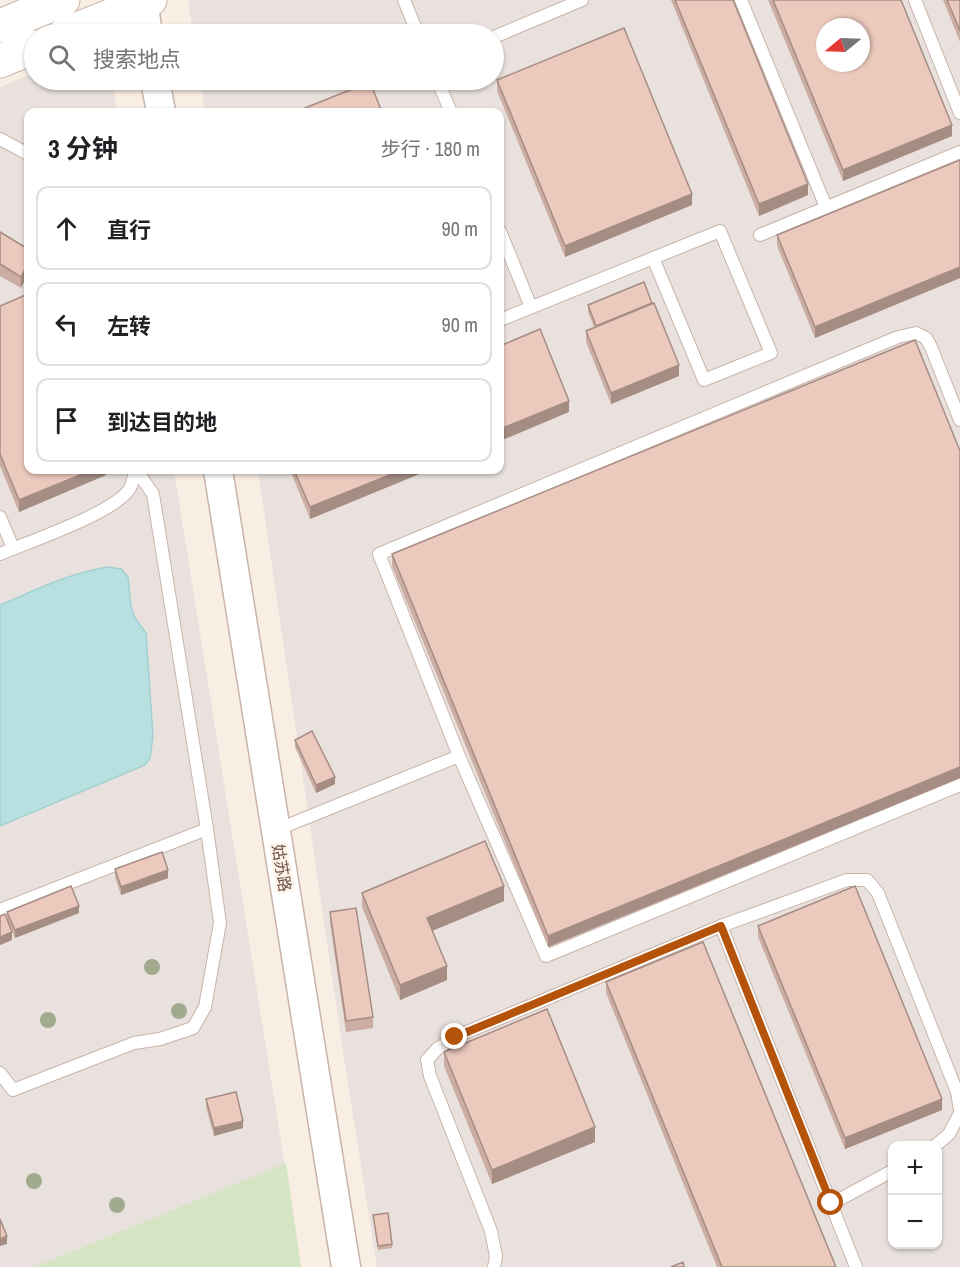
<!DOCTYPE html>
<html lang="zh">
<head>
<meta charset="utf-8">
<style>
	:root { --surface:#fff; --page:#f2f2f2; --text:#202124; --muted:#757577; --line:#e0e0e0 }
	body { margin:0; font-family:"Archivo Narrow","Noto Sans SC",sans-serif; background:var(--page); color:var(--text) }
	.controls { position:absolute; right:18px; bottom:18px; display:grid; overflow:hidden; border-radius:12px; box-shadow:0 2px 4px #0004 }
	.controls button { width:54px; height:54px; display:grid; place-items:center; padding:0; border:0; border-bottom:2px solid var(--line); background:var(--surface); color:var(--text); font:30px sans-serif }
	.compass { position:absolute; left:816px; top:18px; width:54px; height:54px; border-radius:50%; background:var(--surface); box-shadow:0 2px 4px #0004; rotate:251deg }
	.stop { position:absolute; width:18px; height:18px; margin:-14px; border:4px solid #b45309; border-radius:50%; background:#fff }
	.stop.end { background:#b45309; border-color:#fff; box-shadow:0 2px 6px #0008 }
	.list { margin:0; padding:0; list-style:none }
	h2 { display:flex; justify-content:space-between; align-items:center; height:78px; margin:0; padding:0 24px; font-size:26px }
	h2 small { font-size:20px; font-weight:400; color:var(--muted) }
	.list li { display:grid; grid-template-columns:39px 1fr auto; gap:18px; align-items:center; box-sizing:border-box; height:84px; margin:0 12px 12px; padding:0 12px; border:2px solid var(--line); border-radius:12px }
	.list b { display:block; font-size:22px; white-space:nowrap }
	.list em { font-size:20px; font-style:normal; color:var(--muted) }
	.icon { flex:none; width:33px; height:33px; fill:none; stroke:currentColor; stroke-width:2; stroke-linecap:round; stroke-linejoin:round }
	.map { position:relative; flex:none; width:960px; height:1267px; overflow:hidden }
	.search { position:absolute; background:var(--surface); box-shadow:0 2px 4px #0004; left:24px; top:24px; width:480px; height:66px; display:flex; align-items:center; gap:15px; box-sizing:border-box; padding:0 21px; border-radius:33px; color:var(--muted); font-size:22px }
	.panel { position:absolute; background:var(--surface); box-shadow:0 2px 4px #0004; left:24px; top:108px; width:480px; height:366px; border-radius:12px }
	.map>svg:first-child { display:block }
	.industrial { fill:#e9e1dd; fill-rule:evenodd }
	.green { fill:#d5e5c3 }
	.water { fill:#b9e0e1; stroke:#a1d0d1; stroke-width:1.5 }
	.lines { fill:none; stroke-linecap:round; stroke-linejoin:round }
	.service-casing { stroke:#c9b4aa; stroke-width:14 }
	.tertiary-casing { stroke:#c9b4aa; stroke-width:31 }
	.secondary-casing { stroke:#ceb6ab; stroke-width:35 }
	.service { stroke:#fff; stroke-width:12 }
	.tertiary { stroke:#fff; stroke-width:28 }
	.secondary { stroke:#fff; stroke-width:33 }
	.tree { fill:#a1aa8c }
	.wall { fill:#cbada3 }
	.shaded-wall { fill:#a58d84 }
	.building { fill:#ecc9bd; stroke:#a58d84; stroke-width:1.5; fill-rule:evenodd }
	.route { stroke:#b45309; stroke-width:8 }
	.labels { text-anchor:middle; stroke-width:5; stroke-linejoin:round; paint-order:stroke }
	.street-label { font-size:16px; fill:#6f534b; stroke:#fdf2e8 }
</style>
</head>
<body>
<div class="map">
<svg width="960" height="1267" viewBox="0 0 960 1267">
	<rect width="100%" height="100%" fill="#f9eee3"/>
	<g class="industrial">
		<path d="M191,0H960V1267H377L342,1045L258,470H500V112H205L200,80H494V34H193L188,1ZM825,27H861V63H825ZM892,1146H938V1244H892Z"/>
		<path d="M34,73V80H112L117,112H28V470H174L301,1267H0V87Z"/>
	</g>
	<path class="green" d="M286,1163L301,1267H35Z"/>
	<path class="water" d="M108,567L121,569L128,577L131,607L135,618L146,633L153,736L150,758L145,765L0,826V605C36,590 69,573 108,567Z"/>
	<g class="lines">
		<defs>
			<g id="service">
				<path d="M404,0L418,34"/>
				<path d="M741,0L826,207"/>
				<path d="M915,0L960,113"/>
				<path d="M494,37L582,0"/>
				<path d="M437,80L451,112"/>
				<path d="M0,139L28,154"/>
				<path d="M500,231L531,307"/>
				<path d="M760,235L960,152"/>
				<path d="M500,320L720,231L771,353L704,380L653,258"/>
				<path d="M960,420L931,347L926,338L916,333L898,337L379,554L459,756L546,956L960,785"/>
				<path d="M0,517L13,548"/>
				<path d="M0,554C28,542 117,512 130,488C133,483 134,475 135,470"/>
				<path d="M276,830L459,756"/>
				<path d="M0,910L207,829"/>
				<path d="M721,926L856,1267"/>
				<path d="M0,1073L13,1090L134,1043L160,1039L193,1028L205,1007L220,923L207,829L153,494L136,470"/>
				<path d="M935,1146L949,1134L960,1113"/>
				<path d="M831,1204L892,1171"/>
				<path d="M494,1267L496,1256L491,1231L430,1076L427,1060L437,1049L455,1037L721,926L847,880H867L878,893L957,1092L960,1110"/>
			</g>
			<g id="tertiary">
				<path d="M143,0L148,34"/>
				<path d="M155,80L161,112"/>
				<path d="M218,470L346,1267"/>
			</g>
			<g id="secondary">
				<path d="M0,26L63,0"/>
				<path d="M65,34L150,0"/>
				<path d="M0,61L34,47"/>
			</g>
		</defs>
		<use href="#service" class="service-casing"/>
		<use href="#tertiary" class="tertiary-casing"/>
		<use href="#secondary" class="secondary-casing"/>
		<use href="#service" class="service"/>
		<use href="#tertiary" class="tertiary"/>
		<use href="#secondary" class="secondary"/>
	</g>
	<g class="tree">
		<circle cx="152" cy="967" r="8"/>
		<circle cx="179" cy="1011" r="8"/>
		<circle cx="48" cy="1020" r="8"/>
		<circle cx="34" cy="1181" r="8"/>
		<circle cx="117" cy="1205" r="8"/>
	</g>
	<g class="wall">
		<path d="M671,0H733L808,195L759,216Z"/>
		<path d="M768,0H901L952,136L843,181Z"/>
		<path d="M943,0H960V42Z"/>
		<path d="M497,80L692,205L565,257L497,91Z"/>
		<path d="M960,160V278L815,338L777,246V235Z"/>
		<path d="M0,232L28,249L21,288L0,276Z"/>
		<path d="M588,305L679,376L611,404L586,342V331L594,327L588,312Z"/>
		<path d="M0,306L106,470V475L19,512L0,466Z"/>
		<path d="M960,451V778L548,947L392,566V554Z"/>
		<path d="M290,470H429L310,519Z"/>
		<path d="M295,740L335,784L316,793L295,747Z"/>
		<path d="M115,869L168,878L121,895L115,877Z"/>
		<path d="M362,893L504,901L432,931L447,980L400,1000L362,907Z"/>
		<path d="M7,912L79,913L15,938L11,929L12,940L0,945V916L7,919Z"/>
		<path d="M330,912L373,1017V1028L346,1032L330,923Z"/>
		<path d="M758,926L942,1110L845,1149L758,937Z"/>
		<path d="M606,982L836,1267H717L606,993Z"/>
		<path d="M444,1052L595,1142L492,1184L444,1066Z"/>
		<path d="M206,1099L243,1128L214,1136L206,1107Z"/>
		<path d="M373,1215L392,1244V1248L378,1250Z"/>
	</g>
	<g class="shaded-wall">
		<path d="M952,125V136L843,181V170Z"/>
		<path d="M808,184V195L759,216V204Z"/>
		<path d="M692,194V205L565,257V246Z"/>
		<path d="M28,263V274L21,288V277Z"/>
		<path d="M960,267V278L815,338V327Z"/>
		<path d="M679,365V376L611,404V393Z"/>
		<path d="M569,401V412L500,441V429Z"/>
		<path d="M92,470H106V475L19,512V500Z"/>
		<path d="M402,470H429L310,519V507Z"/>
		<path d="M960,767V778L548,947V936Z"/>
		<path d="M335,777V784L316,793V785Z"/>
		<path d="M168,870V878L121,895V887Z"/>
		<path d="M504,886V901L427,933V918Z"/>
		<path d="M79,906V913L15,938V930Z"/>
		<path d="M12,932V940L0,945V937Z"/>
		<path d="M447,966V980L400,1000V985Z"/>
		<path d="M942,1099V1110L845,1149V1138Z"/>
		<path d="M243,1121V1128L214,1136V1128Z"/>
		<path d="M595,1127V1142L492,1184V1170Z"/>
		<path d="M7,1236V1244L0,1246V1239Z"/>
	</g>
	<g class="building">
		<path d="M675,0H733L808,184L759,204Z"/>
		<path d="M773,0H901L952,125L843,170ZM825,27H861V63H825Z"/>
		<path d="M947,0H960V31Z"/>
		<path d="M624,28L692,194L565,246L497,80Z"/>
		<path d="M370,82L382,112H295Z"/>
		<path d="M960,160V267L815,327L777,235Z"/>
		<path d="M0,232L28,249V263L21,277L0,264Z"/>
		<path d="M644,282L652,303L596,326L588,305Z"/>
		<path d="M28,294V470H92L19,500L0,454V306Z"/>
		<path d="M654,303L679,365L611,393L586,331Z"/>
		<path d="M540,329L569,401L500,429V346Z"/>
		<path d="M915,340L960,451V767L548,936L392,554Z"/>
		<path d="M294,470H402L310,507Z"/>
		<path d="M312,731L335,777L316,785L295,740Z"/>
		<path d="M485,841L504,886L427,918L447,966L400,985L362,893Z"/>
		<path d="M162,852L168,870L121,887L115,869Z"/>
		<path d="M71,886L79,906L15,930L7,912Z"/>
		<path d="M855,886L942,1099L845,1138L758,926Z"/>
		<path d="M356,908L373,1017L346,1021L330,912Z"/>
		<path d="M5,914L12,932L0,937V916Z"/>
		<path d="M703,942L836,1267H722L606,982Z"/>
		<path d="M547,1009L595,1127L492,1170L444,1052Z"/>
		<path d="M236,1092L243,1121L214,1128L206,1099Z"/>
		<path d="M388,1213L392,1244L378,1246L373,1215Z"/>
		<path d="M0,1219L7,1236L0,1239Z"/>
		<path d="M683,1262L684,1267H671Z"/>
	</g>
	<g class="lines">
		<path class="route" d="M455,1037L721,926L831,1203"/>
	</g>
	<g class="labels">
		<g class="street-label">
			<text transform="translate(282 868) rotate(81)" y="6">姑苏路</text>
		</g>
	</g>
</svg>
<div class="controls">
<button>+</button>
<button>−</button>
</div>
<svg class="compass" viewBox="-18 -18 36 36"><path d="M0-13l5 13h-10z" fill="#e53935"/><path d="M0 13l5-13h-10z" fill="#757577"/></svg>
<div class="stop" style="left:831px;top:1203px"></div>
<div class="stop end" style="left:455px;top:1037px"></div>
<div class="search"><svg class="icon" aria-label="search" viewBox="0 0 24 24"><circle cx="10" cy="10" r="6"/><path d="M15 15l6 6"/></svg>搜索地点</div>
<section class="panel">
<h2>3 分钟<small>步行 · 180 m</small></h2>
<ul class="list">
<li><svg class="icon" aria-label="ahead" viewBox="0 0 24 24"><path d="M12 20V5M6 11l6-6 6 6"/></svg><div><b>直行</b></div><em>90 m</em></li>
<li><svg class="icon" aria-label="left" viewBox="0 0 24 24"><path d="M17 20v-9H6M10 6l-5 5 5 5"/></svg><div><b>左转</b></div><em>90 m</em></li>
<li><svg class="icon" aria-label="arrive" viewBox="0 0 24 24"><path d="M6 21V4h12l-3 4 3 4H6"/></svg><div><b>到达目的地</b></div></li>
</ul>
</section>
</div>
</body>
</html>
